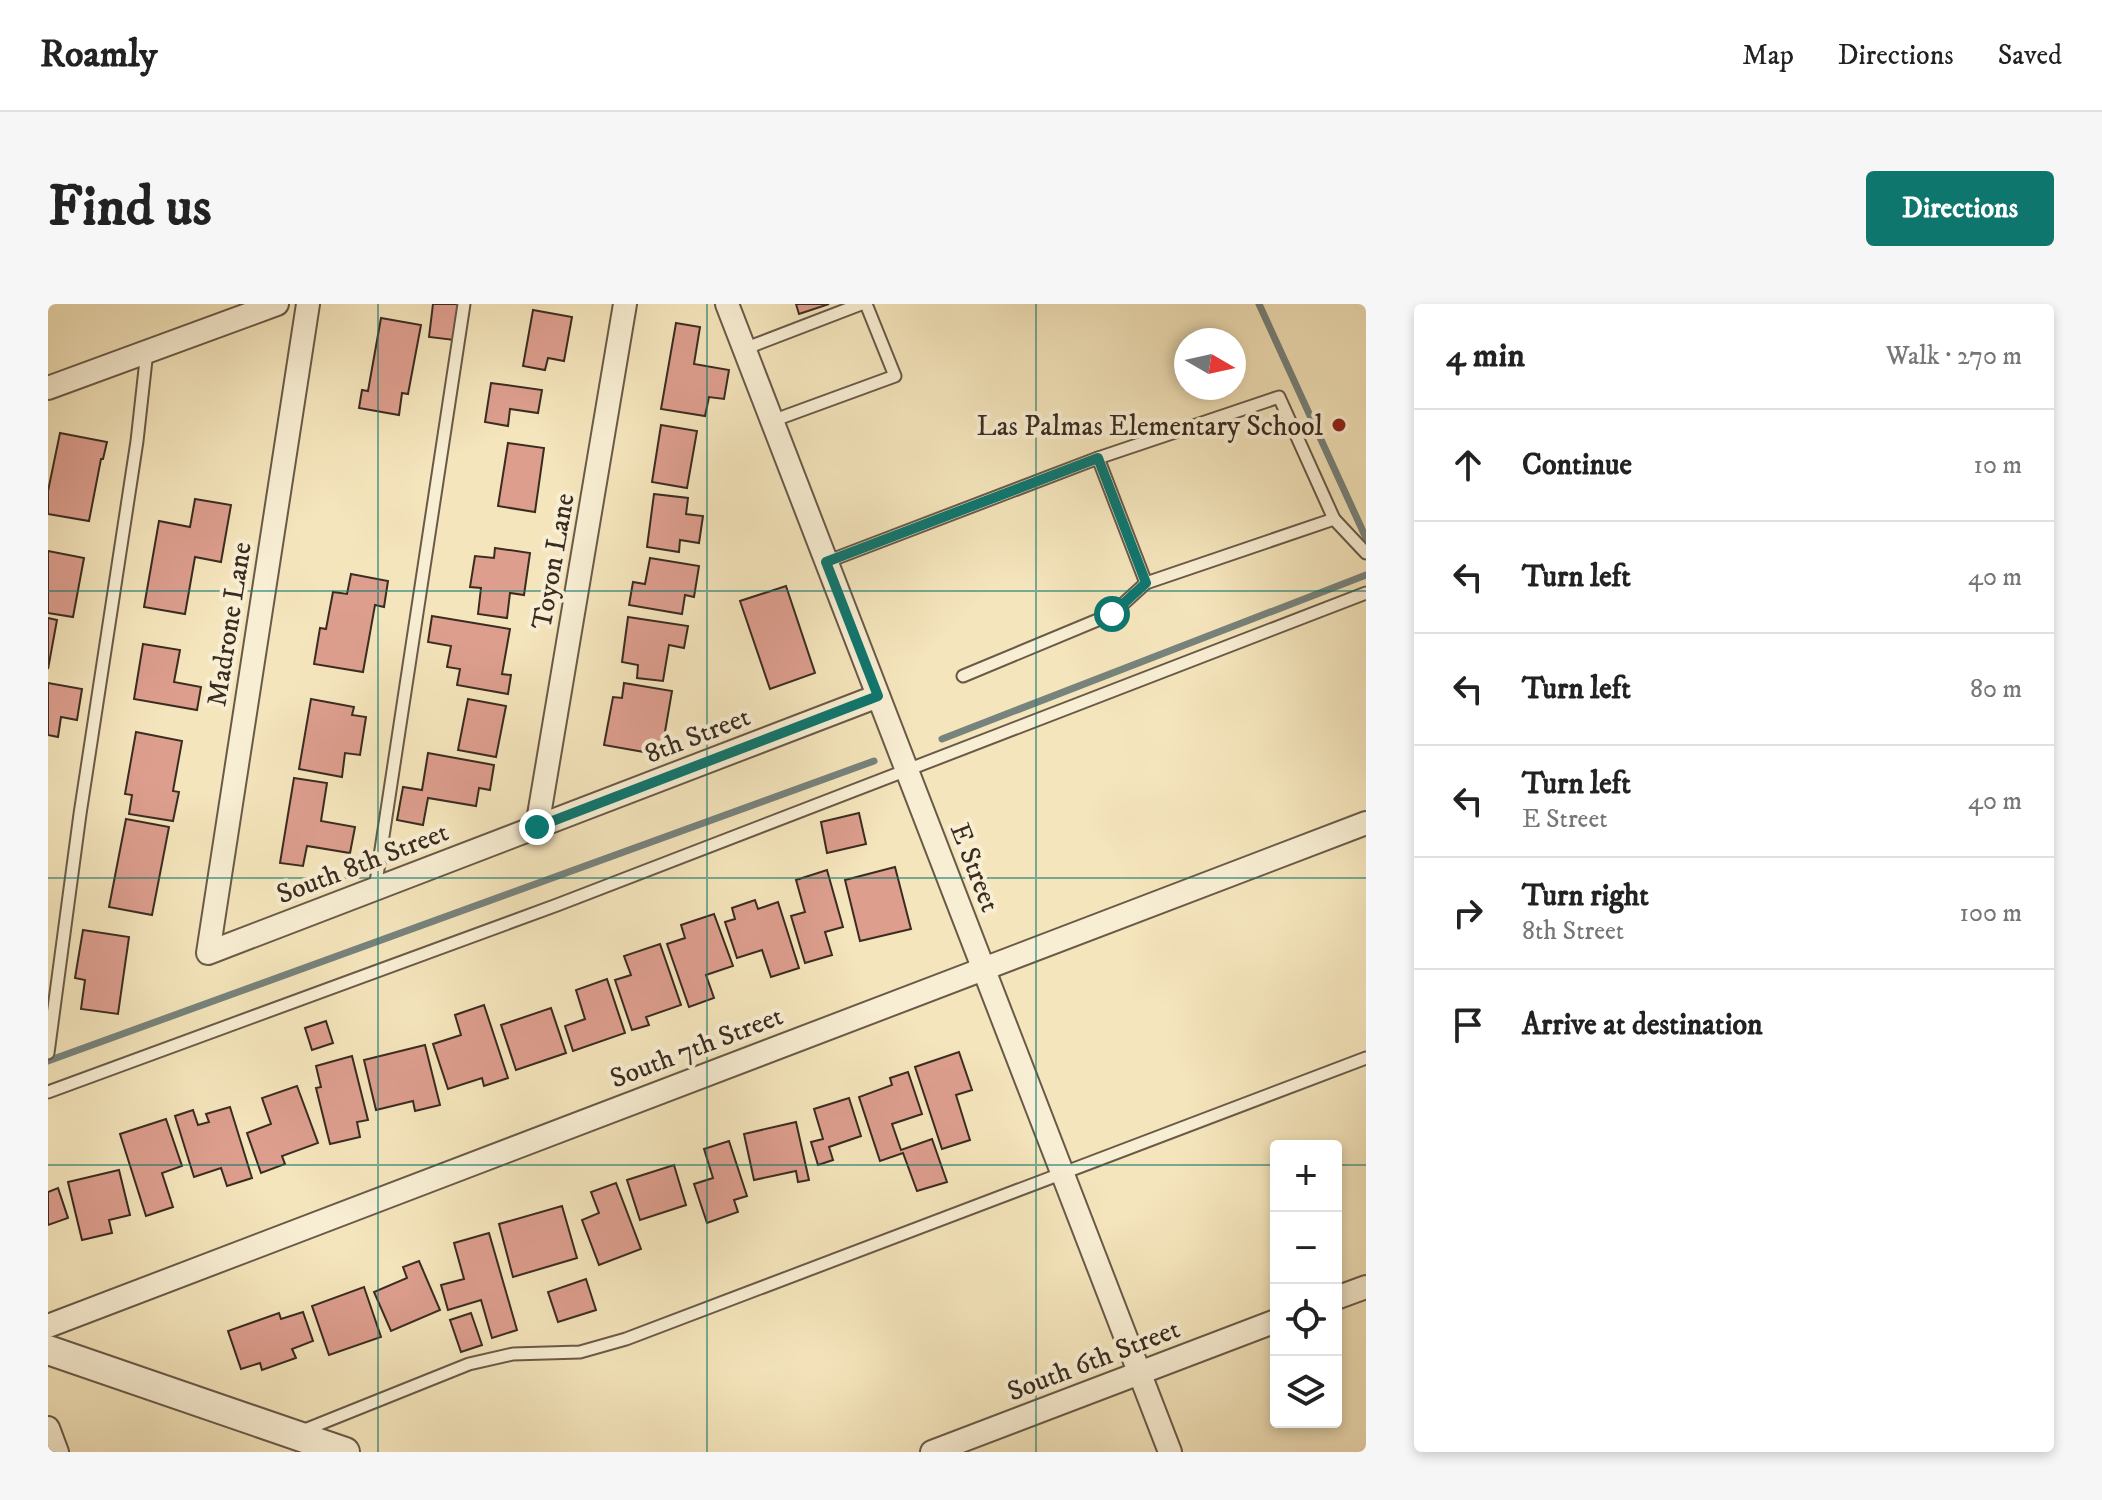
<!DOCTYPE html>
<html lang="en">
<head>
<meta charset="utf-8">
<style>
	:root { --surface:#fff; --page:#f6f6f6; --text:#222; --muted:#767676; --line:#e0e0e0; --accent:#0f766e }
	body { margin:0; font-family:"IM FELL DW Pica",serif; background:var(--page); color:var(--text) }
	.controls { position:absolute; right:24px; bottom:24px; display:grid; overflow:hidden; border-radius:8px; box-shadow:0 4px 12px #0003 }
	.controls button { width:72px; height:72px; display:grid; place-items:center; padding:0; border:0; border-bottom:2px solid var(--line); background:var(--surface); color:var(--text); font:40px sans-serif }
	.compass { position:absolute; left:1126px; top:24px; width:72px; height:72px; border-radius:50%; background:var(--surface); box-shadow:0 4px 12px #0003; rotate:99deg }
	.stop { position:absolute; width:24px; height:24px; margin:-18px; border:6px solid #0f766e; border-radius:50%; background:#fff }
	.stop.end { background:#0f766e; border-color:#fff; box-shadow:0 2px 8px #0008 }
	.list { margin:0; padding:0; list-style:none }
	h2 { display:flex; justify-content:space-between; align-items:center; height:104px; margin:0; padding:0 32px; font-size:34px }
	h2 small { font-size:26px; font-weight:400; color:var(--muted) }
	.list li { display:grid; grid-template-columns:52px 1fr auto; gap:24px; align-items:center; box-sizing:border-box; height:112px; padding:0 32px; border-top:2px solid var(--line) }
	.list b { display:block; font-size:30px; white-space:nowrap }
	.list p { margin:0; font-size:26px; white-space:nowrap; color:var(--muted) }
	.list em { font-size:26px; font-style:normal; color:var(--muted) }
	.icon { flex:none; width:44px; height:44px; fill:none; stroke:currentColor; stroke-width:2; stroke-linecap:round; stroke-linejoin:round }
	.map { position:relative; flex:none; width:1318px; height:1148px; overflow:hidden; border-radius:8px }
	header { display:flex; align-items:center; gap:48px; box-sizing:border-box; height:112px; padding:0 40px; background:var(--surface); border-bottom:2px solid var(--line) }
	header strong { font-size:38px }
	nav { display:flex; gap:44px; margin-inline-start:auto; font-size:28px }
	.intro { display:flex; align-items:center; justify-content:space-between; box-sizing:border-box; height:192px; padding:0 48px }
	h1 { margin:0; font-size:56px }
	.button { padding:20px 36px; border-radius:8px; background:var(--accent); color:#fff; font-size:28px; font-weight:700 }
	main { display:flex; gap:48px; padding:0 48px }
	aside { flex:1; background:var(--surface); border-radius:8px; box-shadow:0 4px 12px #0003 }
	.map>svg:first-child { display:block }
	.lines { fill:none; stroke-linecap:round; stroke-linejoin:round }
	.stream { stroke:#77837d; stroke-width:7 }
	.building { fill:#dd9e8e; stroke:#3a2c21; stroke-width:2 }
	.service-casing { stroke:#695a48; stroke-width:15 }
	.minor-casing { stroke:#695a48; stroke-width:26 }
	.tertiary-casing { stroke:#695a48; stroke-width:32 }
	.service { stroke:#f8eed3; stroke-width:11 }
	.minor { stroke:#f8eed3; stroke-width:22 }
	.tertiary { stroke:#f8eed3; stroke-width:28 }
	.route { stroke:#0f766e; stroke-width:10 }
	.grid { fill:none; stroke:#0f766e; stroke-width:2; stroke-opacity:0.55 }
	.poi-dot { fill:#8f2418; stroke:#f8eed3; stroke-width:3 }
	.labels { text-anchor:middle; stroke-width:8; stroke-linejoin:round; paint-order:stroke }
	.poi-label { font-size:28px; fill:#3a2c21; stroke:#f8eed3; text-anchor:end }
	.street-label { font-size:28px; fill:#3a2c21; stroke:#f8eed3 }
</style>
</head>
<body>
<header>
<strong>Roamly</strong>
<nav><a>Map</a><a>Directions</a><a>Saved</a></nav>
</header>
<div class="intro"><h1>Find us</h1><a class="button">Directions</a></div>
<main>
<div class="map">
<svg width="1318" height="1148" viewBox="0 0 1318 1148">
	<rect width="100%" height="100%" fill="#f5e5bc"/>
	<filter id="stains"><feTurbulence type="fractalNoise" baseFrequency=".0025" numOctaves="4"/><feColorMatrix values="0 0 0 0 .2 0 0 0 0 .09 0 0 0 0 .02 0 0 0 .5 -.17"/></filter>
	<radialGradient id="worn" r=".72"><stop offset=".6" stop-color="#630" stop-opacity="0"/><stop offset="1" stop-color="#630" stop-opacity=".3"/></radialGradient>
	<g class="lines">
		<g class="stream">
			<path d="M1211,0L1318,234"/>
			<path d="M894,435L1318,271"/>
			<path d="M0,757L826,457"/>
		</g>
	</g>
	<g class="building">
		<path d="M385,0H410L406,36L381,33Z"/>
		<path d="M748,0H781L751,10Z"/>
		<path d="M485,6L524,13L516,57L500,54L497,66L475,62Z"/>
		<path d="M333,14L373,21L360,90L354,89L351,111L311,104L314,86L320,87Z"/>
		<path d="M628,19L652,23L646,60L681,66L676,95L661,93L657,112L613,105Z"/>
		<path d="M443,79L494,86L490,109L462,105L460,122L437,118Z"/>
		<path d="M613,121L649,127L639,184L604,178Z"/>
		<path d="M12,129L59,138L55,155H53L41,217L0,210V187Z"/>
		<path d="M460,139L496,144L487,208L450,202Z"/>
		<path d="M606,190L640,194L638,210L655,212L651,239L632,236L631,248L599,243Z"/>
		<path d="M147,195L183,201L173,258L147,253L137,310L96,303L111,217L142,223Z"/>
		<path d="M447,244L482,249L476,291L462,289L459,314L430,310L433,284L422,283L427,252L446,254Z"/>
		<path d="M0,247L36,254L25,313L0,309Z"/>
		<path d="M602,254L651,262L646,293L637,291L634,310L581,301L585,278L597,280Z"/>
		<path d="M303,270L340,277L336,303L327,301L315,368L266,360L272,324L278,325L285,288L299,290Z"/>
		<path d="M738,282L767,369L722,385L692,297Z"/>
		<path d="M384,312L462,325L454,370L463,371L460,390L409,381L412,365L399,363L403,342L380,338Z"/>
		<path d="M580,313L640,322L636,344L621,341L615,377L589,374L590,361L574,358Z"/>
		<path d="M0,314L9,316L0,365Z"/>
		<path d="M95,340L132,346L126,378L153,383L149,406L86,395Z"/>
		<path d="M0,379L34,385L29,416L13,413L10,433L0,431Z"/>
		<path d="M576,379L624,387L613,451L556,441L565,393L574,394Z"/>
		<path d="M263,395L306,403L304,411L318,413L312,451L297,449L294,473L251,465Z"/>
		<path d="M420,395L458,402L448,453L410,446Z"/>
		<path d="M88,428L134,437L125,487L131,488L125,517L81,510L84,491L77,490Z"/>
		<path d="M380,449L446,461L442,486L431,484L428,502L380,494L375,521L349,516L355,483L374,486Z"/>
		<path d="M246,474L279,479L273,517L307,523L302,549L259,542L255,562L232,559Z"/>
		<path d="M811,509L818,540L779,549L773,518Z"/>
		<path d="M78,515L121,523L104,611L61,603Z"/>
		<path d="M847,563L863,625L812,637L797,576Z"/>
		<path d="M779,566L795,623L777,628L784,651L757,659L743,612L757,608L748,576Z"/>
		<path d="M707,596L710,605L730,598L751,664L723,673L714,646L689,654L677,618L687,615L684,604Z"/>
		<path d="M666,610L685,662L658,671L666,694L641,703L619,640L637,634L633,621Z"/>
		<path d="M35,626L81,633L70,710L33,705L37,676L27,674Z"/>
		<path d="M612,640L633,701L598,713L601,721L584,726L567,676L583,671L576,652Z"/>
		<path d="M559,675L577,729L525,747L517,722L537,715L528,686Z"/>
		<path d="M436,701L460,774L436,782L434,774L400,785L385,740L413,731L407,711Z"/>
		<path d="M503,704L518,749L468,766L453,721Z"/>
		<path d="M278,717L285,739L264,746L257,724Z"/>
		<path d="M377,741L392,801L367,807L365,797L328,806L316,756Z"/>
		<path d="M911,748L924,786L908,791L922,836L894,845L867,763Z"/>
		<path d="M304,752L320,816L309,818L312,833L282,840L268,784L273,783L268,762Z"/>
		<path d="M860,768L874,810L844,820L853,846L884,835L899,878L869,887L855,849L832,857L811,793L844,781L842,774Z"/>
		<path d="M249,782L270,839L234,852L237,860L213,869L199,829L223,820L214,794Z"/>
		<path d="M801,794L813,832L781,843L785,856L770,861L763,838L775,835L766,805Z"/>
		<path d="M182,803L204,874L179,882L173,864L146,873L127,812L145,806L150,821L161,818L158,810Z"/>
		<path d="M118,815L134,862L114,869L125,903L98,912L72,830Z"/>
		<path d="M748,818L761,876L750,878L748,867L706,876L696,830Z"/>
		<path d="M681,837L699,892L686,896L690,908L659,919L646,880L665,874L656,845Z"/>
		<path d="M626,861L638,901L592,916L579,876Z"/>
		<path d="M71,866L82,911L61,916L64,929L34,936L20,878Z"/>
		<path d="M568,879L593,945L551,961L534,916L551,909L543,888Z"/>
		<path d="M10,884L20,914L0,921V888Z"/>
		<path d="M514,902L529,954L465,973L451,920Z"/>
		<path d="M441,929L469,1026L444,1034L433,996L400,1006L393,981L416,975L406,939Z"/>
		<path d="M371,957L392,1006L343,1027L326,988L359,974L355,963Z"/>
		<path d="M538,975L548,1006L510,1018L500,988Z"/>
		<path d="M316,983L333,1033L281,1051L264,1002Z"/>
		<path d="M255,1008L265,1037L244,1045L248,1054L214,1066L212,1059L193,1065L180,1027L231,1009L233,1015Z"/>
		<path d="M423,1009L434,1041L413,1048L402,1016Z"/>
	</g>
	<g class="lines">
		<defs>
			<g id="service">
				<path d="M696,45L813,0"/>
				<path d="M724,117L847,72L818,0"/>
				<path d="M1050,154L1231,93L1286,215"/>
				<path d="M778,258L1050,154L1098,279L1286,215L1318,249"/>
				<path d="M915,372L1064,310L1098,279"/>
				<path d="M327,585L416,0"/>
				<path d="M0,749L32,510L89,137L99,47"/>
				<path d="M0,788L509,601L1318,289"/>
				<path d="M254,1127L421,1060L465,1050L532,1048L578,1035L1318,754"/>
			</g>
			<g id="minor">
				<path d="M260,0L160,649L830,392"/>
				<path d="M679,0L1122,1148"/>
				<path d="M0,84L229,0"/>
				<path d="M489,523L577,0"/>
				<path d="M1288,994L1318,983"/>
				<path d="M0,1022L1318,519"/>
				<path d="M0,1124L9,1148"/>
				<path d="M884,1148L1228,1017"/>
			</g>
			<path id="tertiary" d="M0,1046L297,1148"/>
		</defs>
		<use href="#service" class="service-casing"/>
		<use href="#minor" class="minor-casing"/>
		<use href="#tertiary" class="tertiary-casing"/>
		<use href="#service" class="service"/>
		<use href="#minor" class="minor"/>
		<use href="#tertiary" class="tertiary"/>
	</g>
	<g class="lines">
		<path class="route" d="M489,523L830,392L778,258L1050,154L1098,279L1064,310"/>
	</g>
	<path class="grid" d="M330,0V1148M659,0V1148M988,0V1148M0,287H1318M0,574H1318M0,861H1228M1288,861H1318"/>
	<circle class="poi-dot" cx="1291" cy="121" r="8"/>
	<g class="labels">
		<g class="poi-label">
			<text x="1275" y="131">Las Palmas Elementary School</text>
		</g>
		<g class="street-label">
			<text transform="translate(504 257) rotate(-80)" y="10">Toyon Lane</text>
			<text transform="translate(180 320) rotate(-81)" y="10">Madrone Lane</text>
			<text transform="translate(649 430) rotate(-21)" y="10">8th Street</text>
			<text transform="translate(314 558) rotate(-21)" y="10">South 8th Street</text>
			<text transform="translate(928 563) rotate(69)" y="10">E Street</text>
			<text transform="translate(648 742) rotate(-21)" y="10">South 7th Street</text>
			<text transform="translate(1045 1055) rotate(-21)" y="10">South 6th Street</text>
		</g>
	</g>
	<rect width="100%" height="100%" filter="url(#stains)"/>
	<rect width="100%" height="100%" fill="url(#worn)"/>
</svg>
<div class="controls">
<button>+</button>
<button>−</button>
<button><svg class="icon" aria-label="locate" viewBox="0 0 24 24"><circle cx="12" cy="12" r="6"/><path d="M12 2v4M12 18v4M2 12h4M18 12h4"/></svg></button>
<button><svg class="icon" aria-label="layers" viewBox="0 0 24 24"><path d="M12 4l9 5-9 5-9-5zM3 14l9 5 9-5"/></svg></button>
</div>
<svg class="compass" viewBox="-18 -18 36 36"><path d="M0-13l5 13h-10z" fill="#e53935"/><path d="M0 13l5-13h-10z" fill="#767676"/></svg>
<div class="stop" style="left:1064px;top:310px"></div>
<div class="stop end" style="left:489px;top:523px"></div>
</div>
<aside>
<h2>4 min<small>Walk · 270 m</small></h2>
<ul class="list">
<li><svg class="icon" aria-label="ahead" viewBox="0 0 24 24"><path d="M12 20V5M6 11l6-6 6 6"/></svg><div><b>Continue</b></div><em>10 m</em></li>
<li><svg class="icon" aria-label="left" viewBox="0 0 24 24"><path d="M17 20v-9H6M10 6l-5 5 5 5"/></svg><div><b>Turn left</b></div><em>40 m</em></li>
<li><svg class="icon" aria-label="left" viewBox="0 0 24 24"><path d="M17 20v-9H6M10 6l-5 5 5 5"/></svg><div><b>Turn left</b></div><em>80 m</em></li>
<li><svg class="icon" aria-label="left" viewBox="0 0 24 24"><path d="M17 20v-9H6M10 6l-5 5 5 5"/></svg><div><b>Turn left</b><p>E Street</p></div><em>40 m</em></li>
<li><svg class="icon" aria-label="right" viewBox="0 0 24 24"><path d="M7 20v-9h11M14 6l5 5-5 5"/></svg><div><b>Turn right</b><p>8th Street</p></div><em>100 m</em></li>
<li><svg class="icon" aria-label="arrive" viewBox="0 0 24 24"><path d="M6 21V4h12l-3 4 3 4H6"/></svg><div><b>Arrive at destination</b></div></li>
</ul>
</aside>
</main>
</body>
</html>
